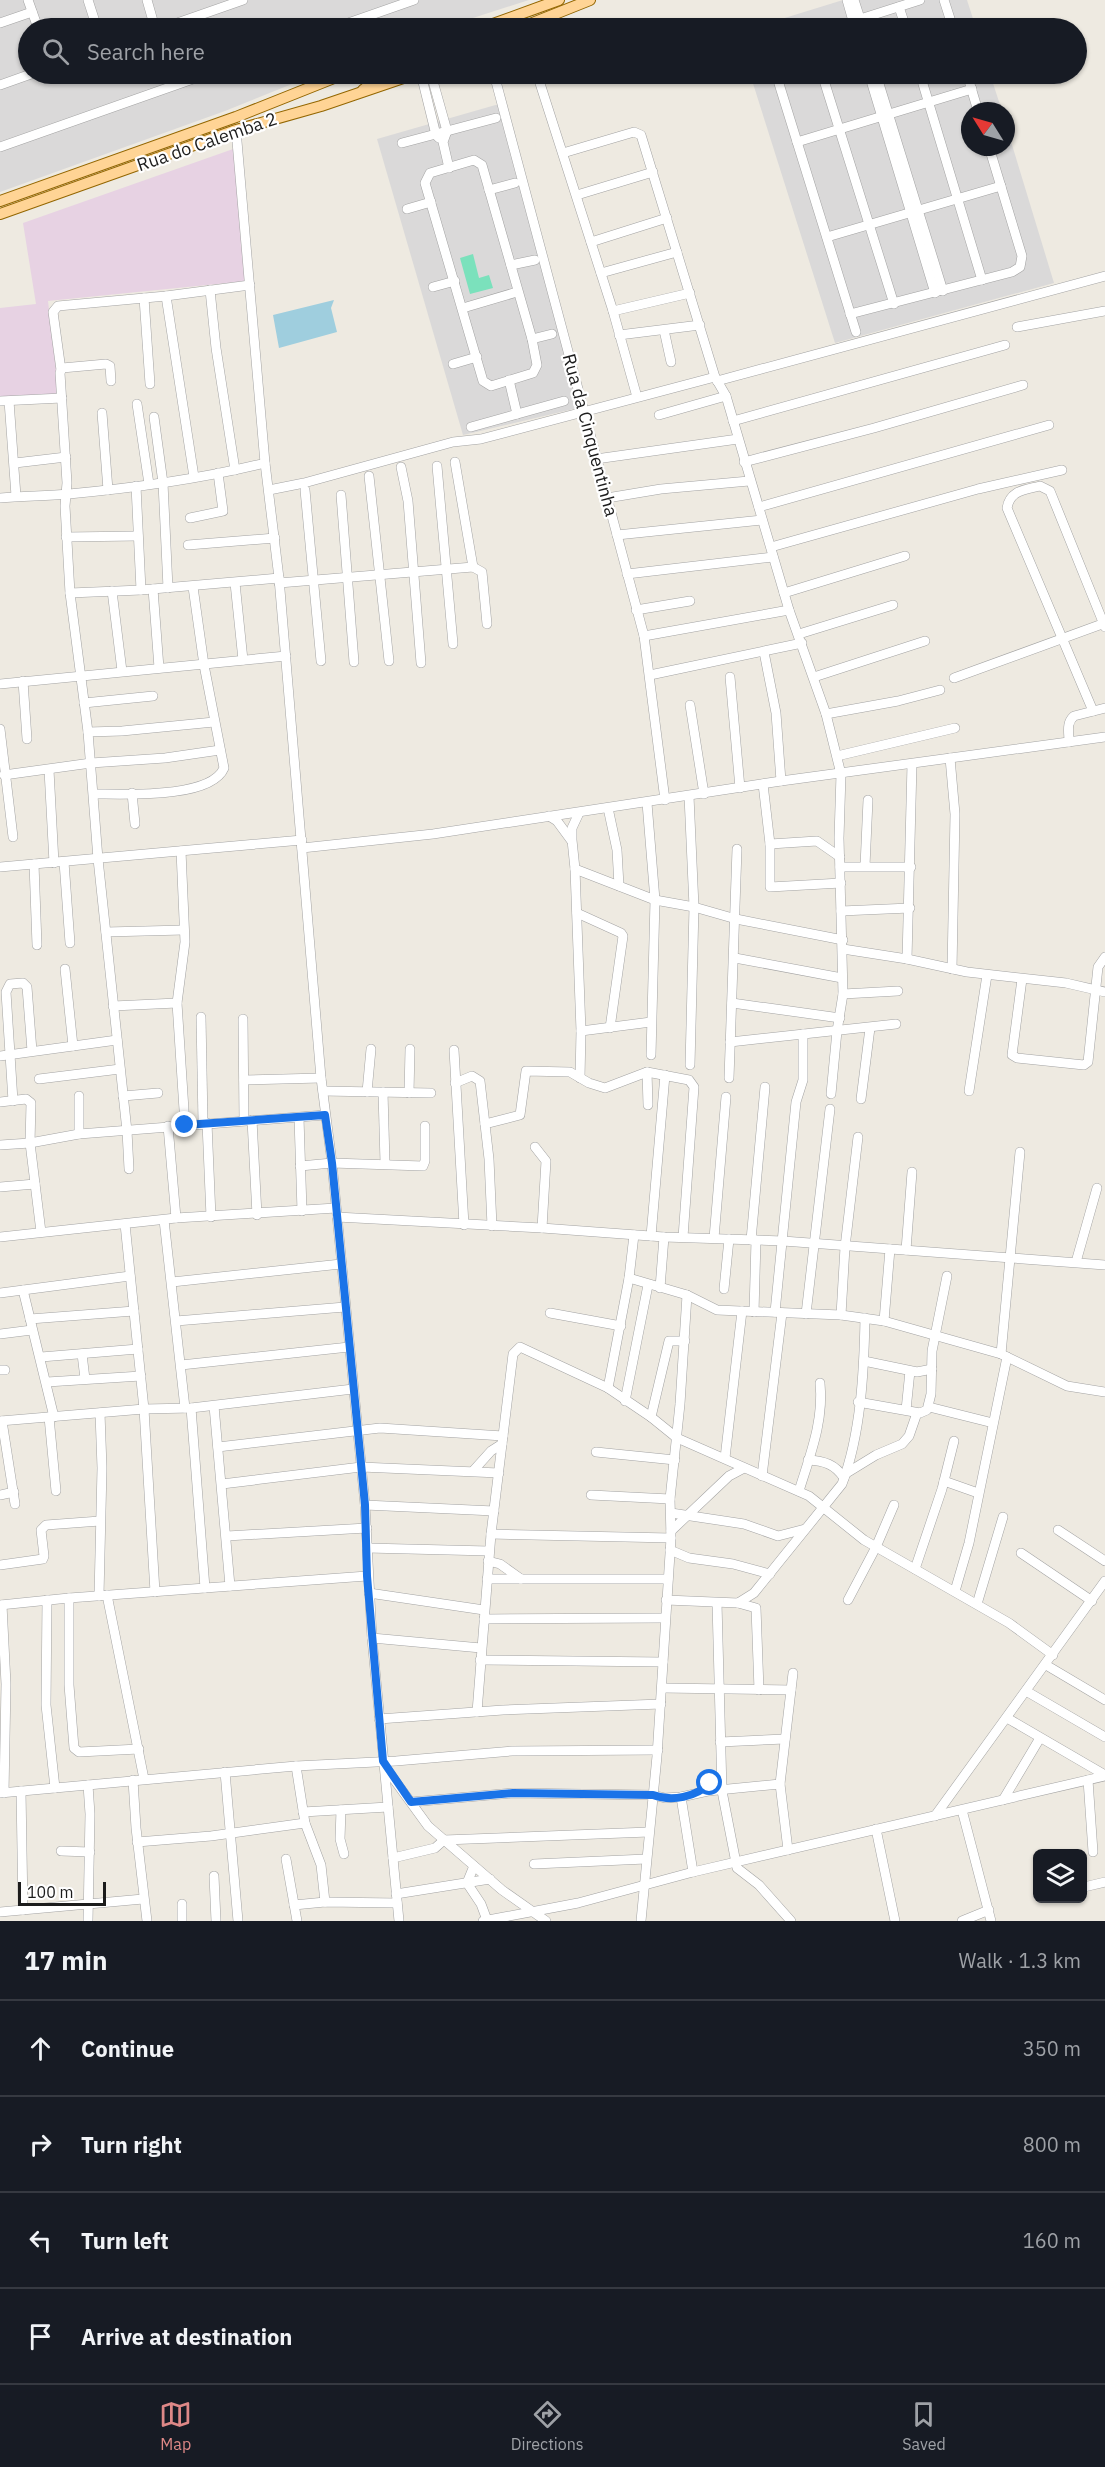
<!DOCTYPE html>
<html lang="en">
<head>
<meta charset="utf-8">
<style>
	:root { --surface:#171b24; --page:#20242c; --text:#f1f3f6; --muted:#9ea1a6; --line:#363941; --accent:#de8887 }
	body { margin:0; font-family:"IBM Plex Sans",sans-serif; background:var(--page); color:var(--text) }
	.controls { position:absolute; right:18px; bottom:18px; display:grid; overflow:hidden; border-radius:9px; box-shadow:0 2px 4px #0004 }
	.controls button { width:54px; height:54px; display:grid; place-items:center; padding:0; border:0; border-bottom:2px solid var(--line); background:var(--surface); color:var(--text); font:30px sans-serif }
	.compass { position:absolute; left:961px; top:102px; width:54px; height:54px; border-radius:50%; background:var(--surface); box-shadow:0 2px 4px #0004; rotate:307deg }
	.scale { position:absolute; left:18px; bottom:15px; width:88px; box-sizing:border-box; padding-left:6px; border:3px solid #1c1c1c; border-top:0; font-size:16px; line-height:21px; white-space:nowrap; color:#1c1c1c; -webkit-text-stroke:4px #fff; paint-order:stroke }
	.stop { position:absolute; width:18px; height:18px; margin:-14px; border:4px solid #1a73e8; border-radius:50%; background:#fff }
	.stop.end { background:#1a73e8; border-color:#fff; box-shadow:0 2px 6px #0008 }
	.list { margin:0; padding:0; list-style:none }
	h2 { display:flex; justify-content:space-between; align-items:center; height:78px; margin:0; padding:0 24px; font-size:26px }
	h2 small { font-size:20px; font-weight:400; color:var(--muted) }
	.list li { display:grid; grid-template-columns:39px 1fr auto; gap:18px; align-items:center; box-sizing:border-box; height:96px; padding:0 24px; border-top:2px solid var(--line) }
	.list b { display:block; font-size:22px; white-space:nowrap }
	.list em { font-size:20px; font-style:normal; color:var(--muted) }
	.icon { flex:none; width:33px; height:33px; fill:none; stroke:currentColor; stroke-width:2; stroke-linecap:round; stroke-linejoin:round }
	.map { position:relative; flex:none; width:1105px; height:1921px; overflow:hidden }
	.search { position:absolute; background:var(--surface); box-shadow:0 2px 4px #0004; left:18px; right:18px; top:18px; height:66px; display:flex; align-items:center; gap:15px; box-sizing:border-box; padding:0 21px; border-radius:33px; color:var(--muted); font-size:22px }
	.sheet { height:462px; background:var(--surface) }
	nav { display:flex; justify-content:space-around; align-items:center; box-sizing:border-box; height:84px; border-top:2px solid var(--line); background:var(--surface); font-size:16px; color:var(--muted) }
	nav a { display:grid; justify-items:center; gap:3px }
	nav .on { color:var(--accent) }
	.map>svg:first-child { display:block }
	.residential { fill:#dad9d9 }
	.industrial { fill:#e7d2e3 }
	.pitch { fill:#7be1bc }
	.water { fill:#9fcede }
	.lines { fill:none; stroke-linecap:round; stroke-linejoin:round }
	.minor-casing { stroke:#a3a3a3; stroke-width:10 }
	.major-casing { stroke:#936600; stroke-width:12 }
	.minor { stroke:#fff; stroke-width:9 }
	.major { stroke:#ffd495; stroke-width:10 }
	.route { stroke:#1a73e8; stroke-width:8 }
	.labels { text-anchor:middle; stroke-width:4.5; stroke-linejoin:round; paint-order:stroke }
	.street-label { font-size:18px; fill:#1c1c1c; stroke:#fff }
</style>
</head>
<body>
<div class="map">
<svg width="1105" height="1921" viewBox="0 0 1105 1921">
	<rect width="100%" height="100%" fill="#eeeae1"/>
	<g class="residential">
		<path d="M0,0H529L442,28H28V74H317L225,111L0,192Z"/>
		<path d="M843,0H967L976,28H752Z"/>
		<path d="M750,74H990L1002,111H970V147H1006V125L1054,283L835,343Z"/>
		<path d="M499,104L582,407L463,435L377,139Z"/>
	</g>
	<path class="industrial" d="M236,148L247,281L48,301L59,396L0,398V308L36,304L23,223Z"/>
	<path class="pitch" d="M473,254L479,278L489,275L493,288L470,294L460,258Z"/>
	<path class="water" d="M334,300L331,308L337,332L279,348L273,315Z"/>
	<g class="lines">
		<defs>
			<g id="minor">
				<path d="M28,0L38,28"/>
				<path d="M88,0L97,28"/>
				<path d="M147,0L155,28"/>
				<path d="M847,0L855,28"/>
				<path d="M854,0L863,28"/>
				<path d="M944,0L953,28"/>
				<path d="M899,7L906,28"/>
				<path d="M0,23L32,12"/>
				<path d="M163,28L243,0"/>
				<path d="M334,28L414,0"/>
				<path d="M832,28L920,0"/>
				<path d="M421,74L436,135L439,138"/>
				<path d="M431,74L447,131L443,142L449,168"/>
				<path d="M494,74L644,636L665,800"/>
				<path d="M537,74L613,311L637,397"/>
				<path d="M776,74L856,332"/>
				<path d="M822,74L894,304"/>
				<path d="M869,74L935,293"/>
				<path d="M876,74L943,291"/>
				<path d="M920,74L982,280"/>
				<path d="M967,74L978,111"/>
				<path d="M0,85L31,74"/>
				<path d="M236,130L265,463L279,578L321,1078L332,1163L365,1505L372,1638L399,1921"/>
				<path d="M797,142L972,89"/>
				<path d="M402,143L496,118"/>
				<path d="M0,147L207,74"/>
				<path d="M563,153L634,132L641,135L715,377L726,396L789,610L826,714L841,774L839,838L843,994L837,1031L831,1094"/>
				<path d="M474,160L482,165L532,339L537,365L533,373L491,386L483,381L425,183L430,173Z"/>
				<path d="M489,190L515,183"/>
				<path d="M577,195L653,172"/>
				<path d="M407,209L431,202"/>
				<path d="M827,237L1001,186"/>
				<path d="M591,242L667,218"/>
				<path d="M511,265L535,260"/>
				<path d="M601,273L677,252"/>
				<path d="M433,287L455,281"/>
				<path d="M210,290L216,348L235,470"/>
				<path d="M166,296L194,477"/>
				<path d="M144,298L150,384"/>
				<path d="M463,308L517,292"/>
				<path d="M613,311L690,293"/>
				<path d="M850,314L1012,272L1020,267L1022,256L989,147"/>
				<path d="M1017,327L1105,311"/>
				<path d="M664,330L671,362"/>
				<path d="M619,335L700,325"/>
				<path d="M532,339L552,334"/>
				<path d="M453,364L477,357"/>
				<path d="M61,370L53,312L58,306L166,296L250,285"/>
				<path d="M509,380L517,414"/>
				<path d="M111,381L110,366L106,364L62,368L60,373L67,483L65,506L70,593L88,732L98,859L127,1131L129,1169"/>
				<path d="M717,381L1105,276"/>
				<path d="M0,401L62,398"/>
				<path d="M9,401L16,496"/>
				<path d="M137,404L149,484"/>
				<path d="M102,413L108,490"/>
				<path d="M659,415L726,396"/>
				<path d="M154,417L163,483L168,588"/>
				<path d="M733,421L1005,345"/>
				<path d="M471,427L564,401"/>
				<path d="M596,459L738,439"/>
				<path d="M455,462L473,567"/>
				<path d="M744,462L874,428L1023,385"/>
				<path d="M15,463L66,457"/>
				<path d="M437,466L453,644"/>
				<path d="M401,467L408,501L421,663"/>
				<path d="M369,476L389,661"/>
				<path d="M136,486L141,590"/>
				<path d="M269,490L304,483L453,442L481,439L715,377"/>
				<path d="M305,490L321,661"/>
				<path d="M341,495L354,662"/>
				<path d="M0,498C23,496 46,496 69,494C135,488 201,479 265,463"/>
				<path d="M607,498L661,489L749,481"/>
				<path d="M759,507L1049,425"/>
				<path d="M190,518L223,511L218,473"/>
				<path d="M617,535L762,520"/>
				<path d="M66,537L138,536"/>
				<path d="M188,545L275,538"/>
				<path d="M771,547L978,489L1062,470"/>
				<path d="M627,574L773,557"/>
				<path d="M235,583L243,660"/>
				<path d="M279,583L473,567L482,572L487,624"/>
				<path d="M153,589L159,668"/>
				<path d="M112,591L122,671"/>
				<path d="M70,593L141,590L279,578"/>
				<path d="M784,593L905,556"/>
				<path d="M636,610L690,601"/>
				<path d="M799,634L893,605"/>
				<path d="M644,636L789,610"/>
				<path d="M764,652L776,713L781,781"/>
				<path d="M650,675L802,643"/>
				<path d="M730,677L740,788"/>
				<path d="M814,677L925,641"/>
				<path d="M954,678L1105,623"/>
				<path d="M23,681L27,739"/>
				<path d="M0,684L286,656"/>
				<path d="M84,703L153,696"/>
				<path d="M690,705L704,794"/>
				<path d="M1093,711L1007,508C1010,490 1025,490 1040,486L1050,491L1105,627"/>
				<path d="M826,714L898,701L940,690"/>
				<path d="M0,729L13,837"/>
				<path d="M88,732L122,731L214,722"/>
				<path d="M1069,742C1069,732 1066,723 1074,716L1105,708"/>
				<path d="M837,756L955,728"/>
				<path d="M950,758L955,814L952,969"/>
				<path d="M49,770L54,863"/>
				<path d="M4,775L91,763L165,758L220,750"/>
				<path d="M763,784L770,844V887L841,883"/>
				<path d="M132,793L135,824"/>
				<path d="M94,794C123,794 211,799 224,768L204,665L193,587"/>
				<path d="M689,796L694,907L690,1065"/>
				<path d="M647,803L655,900L651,1055"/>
				<path d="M608,808L617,850L619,886"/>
				<path d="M579,813L572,828V840L575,869L581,1031L580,1078"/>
				<path d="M549,816L557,821L571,840"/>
				<path d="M770,844L817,841L840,857"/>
				<path d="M302,848L433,834L781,781L1105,737"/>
				<path d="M181,851L185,942L177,1003L185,1125"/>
				<path d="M64,862L70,943"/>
				<path d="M34,864L37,945"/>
				<path d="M865,866L868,800"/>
				<path d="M0,867L302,840"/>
				<path d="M840,867H911"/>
				<path d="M575,869L655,900L694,907L736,919L843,940"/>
				<path d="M841,911L910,908"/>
				<path d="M577,913L621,933L623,936L610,1028"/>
				<path d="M106,932L184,930"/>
				<path d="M843,949L907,959L912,764"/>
				<path d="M735,958L842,978"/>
				<path d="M907,959L967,972L1066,983L1105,992"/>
				<path d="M65,969L73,1046"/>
				<path d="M1022,979L1012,1055L1017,1058L1084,1065L1088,1062L1098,967L1105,957"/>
				<path d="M843,994L898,991"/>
				<path d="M732,1003L840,1018"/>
				<path d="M113,1006L177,1003"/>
				<path d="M201,1017L203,1123"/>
				<path d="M243,1019L244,1120"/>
				<path d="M581,1031L651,1022"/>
				<path d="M730,1042L896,1024"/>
				<path d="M454,1050L464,1225"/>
				<path d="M0,1056L117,1040"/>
				<path d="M647,1072L648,1105"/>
				<path d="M729,1078L737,849"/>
				<path d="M39,1079L120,1069"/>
				<path d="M244,1080L321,1078"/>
				<path d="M455,1083L472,1076L480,1081L489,1159L492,1226"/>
				<path d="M323,1091L431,1093"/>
				<path d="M969,1091L987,975"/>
				<path d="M367,1092L371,1049"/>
				<path d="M383,1092L385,1163"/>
				<path d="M409,1093L410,1049"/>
				<path d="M123,1096L158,1093"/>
				<path d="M861,1099L870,1028"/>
				<path d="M13,1101L6,992L10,984L23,983L27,987L32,1051"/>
				<path d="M0,1102L26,1099L31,1103L30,1143L41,1232"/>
				<path d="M299,1118L302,1211"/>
				<path d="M252,1120L257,1215"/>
				<path d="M207,1123L211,1217"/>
				<path d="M485,1124L520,1115L526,1071L570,1072L589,1083L605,1088L647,1072L689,1080L694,1087L683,1237"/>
				<path d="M168,1126L176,1218"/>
				<path d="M79,1134V1096"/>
				<path d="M0,1145L30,1143L79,1134L325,1115"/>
				<path d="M535,1147L546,1161L542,1228"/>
				<path d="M300,1166L332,1163L423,1166L425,1161V1126"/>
				<path d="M0,1187L35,1184"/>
				<path d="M337,1217L542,1228L664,1237L783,1241L1105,1265"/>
				<path d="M164,1220L185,1408"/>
				<path d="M125,1224L144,1409L155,1592"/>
				<path d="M651,1236L665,1075"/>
				<path d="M0,1237L176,1218L336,1208"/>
				<path d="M714,1238L726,1097"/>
				<path d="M751,1240L765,1087"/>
				<path d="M906,1250L912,1172"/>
				<path d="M1076,1262L1097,1188"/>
				<path d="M629,1278L687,1295L717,1310L841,1315L884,1321L1001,1354L1067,1386L1105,1392"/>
				<path d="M172,1282L341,1264"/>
				<path d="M660,1288L664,1237"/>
				<path d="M724,1289L729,1239"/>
				<path d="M23,1290L54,1417"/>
				<path d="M0,1293L130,1276"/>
				<path d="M754,1312L756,1240"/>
				<path d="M775,1312L796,1102L803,1080V1034"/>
				<path d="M550,1313L621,1326"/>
				<path d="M806,1314L830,1109"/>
				<path d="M841,1315L845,1247L858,1137"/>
				<path d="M30,1319L134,1311"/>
				<path d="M176,1321L345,1307"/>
				<path d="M884,1321L890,1249"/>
				<path d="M0,1334L32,1330"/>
				<path d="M82,1354L85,1379"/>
				<path d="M1001,1354L1020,1152"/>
				<path d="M41,1357L138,1349"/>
				<path d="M864,1361L917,1372L932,1369"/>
				<path d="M181,1365L349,1347"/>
				<path d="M0,1370H5"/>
				<path d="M47,1382L141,1376"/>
				<path d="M608,1388L629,1278L634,1235"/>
				<path d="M625,1401L648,1285"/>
				<path d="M858,1402L920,1413L927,1410L931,1394L932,1351L947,1276"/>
				<path d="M214,1406L230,1586"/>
				<path d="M929,1407L993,1423"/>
				<path d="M191,1408L205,1588"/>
				<path d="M906,1410L910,1371"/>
				<path d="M49,1417L56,1491"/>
				<path d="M651,1417L669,1341H685"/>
				<path d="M0,1421L144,1409L191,1408L353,1389"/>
				<path d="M2,1421L15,1504"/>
				<path d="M218,1447L380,1428L503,1436"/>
				<path d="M596,1452L675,1460"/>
				<path d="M725,1458L742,1311"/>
				<path d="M808,1460C824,1461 835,1464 844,1478"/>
				<path d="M473,1471L491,1451L502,1444"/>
				<path d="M845,1474L876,1455L902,1444L909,1436L917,1413"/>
				<path d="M762,1476L782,1313"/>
				<path d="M944,1481L978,1493"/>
				<path d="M222,1484L361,1467L499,1473"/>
				<path d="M799,1491C810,1455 824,1421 820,1383"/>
				<path d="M0,1495L14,1492"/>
				<path d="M591,1495L670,1499"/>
				<path d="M365,1505L494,1511"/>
				<path d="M671,1513L744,1524L778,1536L805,1529"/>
				<path d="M1058,1530L1105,1561"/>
				<path d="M671,1531L729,1476L744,1468"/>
				<path d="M491,1534L671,1538"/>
				<path d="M227,1536L367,1528"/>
				<path d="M367,1548L489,1551"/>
				<path d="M670,1550L689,1558L733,1564L770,1574"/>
				<path d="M1021,1553L1092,1601"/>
				<path d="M488,1561L500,1564L521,1579"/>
				<path d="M0,1565L43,1559L44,1556L41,1530L46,1525L100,1521"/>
				<path d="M915,1569L942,1489L954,1441"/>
				<path d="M487,1579H668"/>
				<path d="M955,1591L969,1543L1007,1357"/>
				<path d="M369,1593L484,1610"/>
				<path d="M107,1595L144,1779"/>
				<path d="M99,1596L102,1468L100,1413"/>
				<path d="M69,1598V1685L74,1748L79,1752L139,1749"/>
				<path d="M47,1600L46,1705L55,1788"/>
				<path d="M666,1600L738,1603L756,1608L759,1690"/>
				<path d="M848,1600L876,1547L894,1505"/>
				<path d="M717,1603L722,1791L737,1868L759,1885L791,1921"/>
				<path d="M738,1603L754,1593L842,1484C861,1434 864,1371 865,1318"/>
				<path d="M977,1604L1003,1517"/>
				<path d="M0,1605L69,1598L367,1576"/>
				<path d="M2,1605L6,1684L4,1793"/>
				<path d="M484,1619L665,1618"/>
				<path d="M372,1638L481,1648"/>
				<path d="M480,1660L663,1662"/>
				<path d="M1046,1665L1105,1700"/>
				<path d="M662,1688L791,1690"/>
				<path d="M1026,1691L1105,1737"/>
				<path d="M477,1712L491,1534L513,1354L520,1347L608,1388L651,1417L677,1438L809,1496L864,1540L1009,1623L1053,1655"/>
				<path d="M1007,1718L1105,1775"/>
				<path d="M379,1719L503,1710L661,1704"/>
				<path d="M720,1742L785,1739"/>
				<path d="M296,1766L305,1823L321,1865L325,1902"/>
				<path d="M385,1767L428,1826L502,1890L546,1921"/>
				<path d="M225,1772L238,1921"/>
				<path d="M133,1780L136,1828L147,1921"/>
				<path d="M1088,1780L1093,1852"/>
				<path d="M88,1785L90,1814L88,1921"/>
				<path d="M21,1791L23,1910"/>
				<path d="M700,1792L713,1780L721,1775"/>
				<path d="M0,1793L296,1766L396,1761L512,1751L658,1750"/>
				<path d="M681,1797L693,1872"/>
				<path d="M1003,1800L1040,1738"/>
				<path d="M411,1802L513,1793L653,1795L665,1798L681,1797L708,1791L780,1784"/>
				<path d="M341,1810L340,1839L344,1854"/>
				<path d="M962,1810L991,1921"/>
				<path d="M303,1812L388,1807"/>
				<path d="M935,1816L1105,1581"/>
				<path d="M876,1829L895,1921"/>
				<path d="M137,1842L211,1836L305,1823"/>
				<path d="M788,1850L780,1784L793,1673"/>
				<path d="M61,1851L90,1852"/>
				<path d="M393,1858L435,1848L444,1840L649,1832"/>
				<path d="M286,1859L297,1921"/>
				<path d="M534,1864L646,1859"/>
				<path d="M474,1866L467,1883L481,1904L487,1920"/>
				<path d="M214,1876L216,1921"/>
				<path d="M1084,1887L1105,1882"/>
				<path d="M396,1894L490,1879"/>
				<path d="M182,1904V1921"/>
				<path d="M294,1905L325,1902L397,1903"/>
				<path d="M0,1912L143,1899"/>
				<path d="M483,1921L578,1903L693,1872L1105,1776"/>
				<path d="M641,1921L657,1756L671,1538L670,1499L680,1404L687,1295"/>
				<path d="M962,1921L989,1910"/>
			</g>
			<g id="major">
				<path d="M482,28L559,0"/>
				<path d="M520,28L590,0"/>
				<path d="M363,90L372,83V74"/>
				<path d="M0,201L236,117L344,74"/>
				<path d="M0,214L236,130L321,106L415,74"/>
			</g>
		</defs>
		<use href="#minor" class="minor-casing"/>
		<use href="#major" class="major-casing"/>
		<use href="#minor" class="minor"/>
		<use href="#major" class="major"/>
	</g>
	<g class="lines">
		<path class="route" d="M185,1125L325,1115L332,1163L365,1505L367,1576L383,1761L411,1802L513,1793L653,1795C672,1802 696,1797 710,1783"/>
	</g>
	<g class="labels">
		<g class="street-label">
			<text transform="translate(207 142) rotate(-19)" y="6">Rua do Calemba 2</text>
			<text transform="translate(590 435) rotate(75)" y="6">Rua da Cinquentinha</text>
		</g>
	</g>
</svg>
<div class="controls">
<button><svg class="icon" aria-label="layers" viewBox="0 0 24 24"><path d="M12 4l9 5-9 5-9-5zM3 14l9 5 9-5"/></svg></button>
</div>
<svg class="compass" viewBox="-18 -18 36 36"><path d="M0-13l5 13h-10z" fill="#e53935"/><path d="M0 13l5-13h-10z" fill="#9ea1a6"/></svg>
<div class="scale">100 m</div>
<div class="stop" style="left:710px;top:1783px"></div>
<div class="stop end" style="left:185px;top:1125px"></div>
<div class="search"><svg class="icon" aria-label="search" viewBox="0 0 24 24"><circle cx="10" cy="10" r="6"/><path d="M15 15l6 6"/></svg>Search here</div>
</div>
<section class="sheet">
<h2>17 min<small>Walk · 1.3 km</small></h2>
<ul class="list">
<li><svg class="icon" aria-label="ahead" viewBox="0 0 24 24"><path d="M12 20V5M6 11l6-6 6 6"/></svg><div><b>Continue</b></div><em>350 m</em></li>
<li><svg class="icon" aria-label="right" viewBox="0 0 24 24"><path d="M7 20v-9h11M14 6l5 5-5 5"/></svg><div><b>Turn right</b></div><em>800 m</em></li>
<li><svg class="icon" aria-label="left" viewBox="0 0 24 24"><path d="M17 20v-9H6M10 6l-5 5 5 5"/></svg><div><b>Turn left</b></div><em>160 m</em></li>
<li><svg class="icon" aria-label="arrive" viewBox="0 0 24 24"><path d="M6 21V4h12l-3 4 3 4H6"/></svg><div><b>Arrive at destination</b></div></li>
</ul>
</section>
<nav>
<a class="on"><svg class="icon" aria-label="map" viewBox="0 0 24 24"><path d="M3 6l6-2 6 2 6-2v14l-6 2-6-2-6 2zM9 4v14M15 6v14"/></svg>Map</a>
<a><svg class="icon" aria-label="directions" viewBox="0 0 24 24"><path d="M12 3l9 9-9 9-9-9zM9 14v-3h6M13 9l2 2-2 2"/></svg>Directions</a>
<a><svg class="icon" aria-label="saved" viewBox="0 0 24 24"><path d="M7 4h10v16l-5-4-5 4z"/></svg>Saved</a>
</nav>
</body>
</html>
